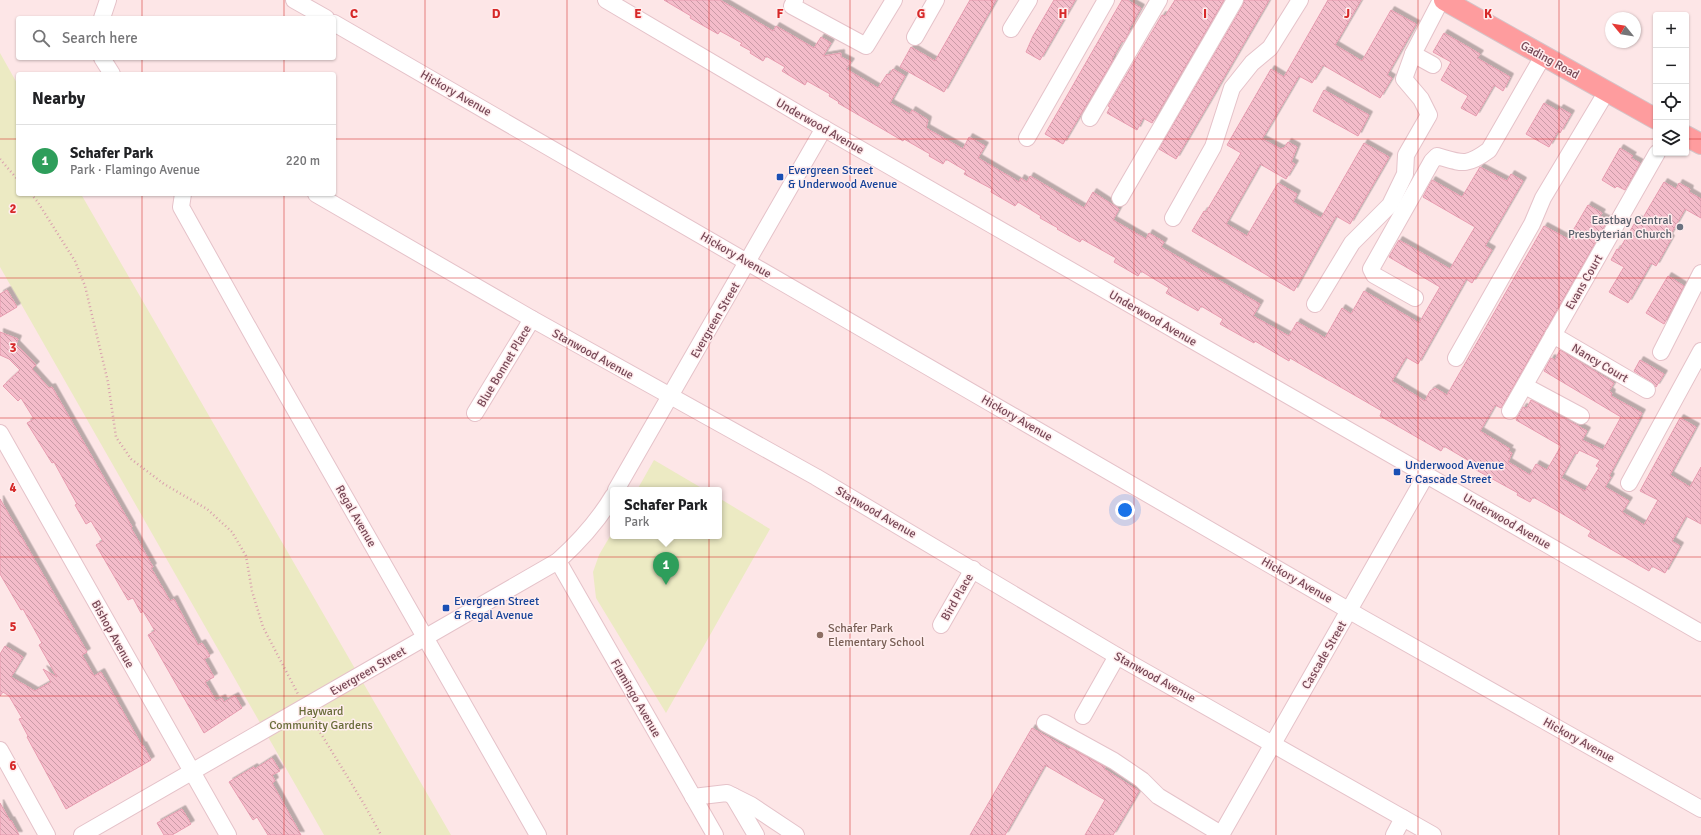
<!DOCTYPE html>
<html lang="en">
<head>
<meta charset="utf-8">
<style>
	:root { --surface:#fff; --page:#f6f6f6; --text:#202124; --muted:#757577; --line:#e0e0e0; --accent:#ec468d }
	body { margin:0; font-family:Signika,sans-serif; background:var(--page); color:var(--text) }
	.controls { position:absolute; right:12px; top:12px; display:grid; overflow:hidden; border-radius:4px; box-shadow:0 1px 3px #0004 }
	.controls button { width:36px; height:36px; display:grid; place-items:center; padding:0; border:0; border-bottom:1px solid var(--line); background:var(--surface); color:var(--text); font:20px sans-serif }
	.compass { position:absolute; left:1605px; top:12px; width:36px; height:36px; border-radius:50%; background:var(--surface); box-shadow:0 1px 3px #0004; rotate:300deg }
	.you { position:absolute; left:1125px; top:510px; width:14px; height:14px; margin:-10px; border:3px solid #fff; border-radius:50%; background:#1a73e8; box-shadow:0 0 0 6px #1a73e833 }
	.badge { display:grid; place-items:center; width:26px; height:26px; border-radius:50%; background:var(--accent); color:#fff; font-size:13px; font-weight:700 }
	.pin { position:absolute; translate:-50% -33px; filter:drop-shadow(0 1px 2px #0008) }
	.pin::after { content:''; position:absolute; top:21px; width:14px; height:12px; background:inherit; clip-path:polygon(0 0,100% 0,50% 100%) }
	.popup { position:absolute; left:610px; top:487px; width:112px; height:52px; box-sizing:border-box; display:grid; place-content:center; border-radius:4px; background:var(--surface); filter:drop-shadow(0 1px 3px #0005); font-size:13px; white-space:nowrap; color:var(--muted) }
	.popup b { font-size:15px; color:var(--text) }
	.popup::after { content:''; position:absolute; left:50%; top:100%; margin-left:-8px; border:8px solid transparent; border-top-color:var(--surface) }
	.list { margin:0; padding:0; list-style:none }
	h2 { display:flex; justify-content:space-between; align-items:center; height:52px; margin:0; padding:0 16px; font-size:17px }
	h2 small { font-size:13px; font-weight:400; color:var(--muted) }
	.list li { display:grid; grid-template-columns:26px 1fr auto; gap:12px; align-items:center; box-sizing:border-box; height:72px; padding:0 16px; border-top:1px solid var(--line) }
	.list b { display:block; font-size:15px; white-space:nowrap }
	.list p { margin:0; font-size:13px; white-space:nowrap; color:var(--muted) }
	.list em { font-size:13px; font-style:normal; color:var(--muted) }
	.icon { flex:none; width:22px; height:22px; fill:none; stroke:currentColor; stroke-width:2; stroke-linecap:round; stroke-linejoin:round }
	.map { position:relative; flex:none; width:1701px; height:835px; overflow:hidden }
	.search { position:absolute; background:var(--surface); box-shadow:0 1px 3px #0004; left:16px; top:16px; width:320px; height:44px; display:flex; align-items:center; gap:10px; box-sizing:border-box; padding:0 14px; border-radius:4px; color:var(--muted); font-size:15px }
	.panel { position:absolute; background:var(--surface); box-shadow:0 1px 3px #0004; left:16px; top:72px; width:320px; height:124px; border-radius:4px }
	.map>svg:first-child { display:block }
	.green { fill:#eceac3 }
	.building { fill:url(#building-back-hatch); stroke:#e79cb0; fill-rule:evenodd; filter:url(#shadow) }
	.lines { fill:none; stroke-linecap:round; stroke-linejoin:round }
	.minor-casing { stroke:#e5c2c9; stroke-width:18 }
	.major-casing { stroke:#d4c5c9; stroke-width:22 }
	.path { stroke:#d99fae; stroke-width:2.5; stroke-dasharray:1 3; stroke-linecap:butt }
	.minor { stroke:#fff; stroke-width:16 }
	.major { stroke:#fe9c9e; stroke-width:20 }
	.grid { fill:none; stroke:#d62828; stroke-width:1; stroke-opacity:0.55 }
	.transit-dot { fill:#1a4fb4; stroke:#ffedee; stroke-width:1.5 }
	.worship-dot { fill:#6b7280; stroke:#ffedee; stroke-width:1.5 }
	.education-dot { fill:#8d6e63; stroke:#ffedee; stroke-width:1.5 }
	.labels { text-anchor:middle; stroke-width:3; stroke-linejoin:round; paint-order:stroke }
	.street-label { font-size:12px; fill:#784957; stroke:#ffedee }
	.transit-label { font-size:12px; fill:#164399; stroke:#ffedee; text-anchor:start }
	.worship-label { font-size:12px; fill:#5b616d; stroke:#ffedee; text-anchor:end }
	.education-label { font-size:12px; fill:#785e54; stroke:#ffedee; text-anchor:start }
	.park-label { font-size:12px; fill:#696c39; stroke:#ffedee }
	.grid-label { font-size:13px; text-anchor:middle; font-weight:bold; fill:#d62828; stroke:#ffedee; stroke-width:3; stroke-linejoin:round; paint-order:stroke }
</style>
</head>
<body>
<div class="map">
<svg width="1701" height="835" viewBox="0 0 1701 835">
	<defs>
		<pattern id="building-back-hatch" width="6" height="6" patternUnits="userSpaceOnUse"><rect width="6" height="6" fill="#f4bcca"/><path d="M-1 5l2 2M0 0l6 6M5-1l2 2" fill="none" stroke="#ca9ba7"/></pattern>
		<filter id="shadow"><feDropShadow dx="3.5" dy="-3.5" stdDeviation="0" flood-color="#0004"/></filter>
	</defs>
	<rect width="100%" height="100%" fill="#fde6e7"/>
	<g class="green">
		<path d="M0,53L18,85V194H81L451,835H324L0,267Z"/>
		<path d="M654,460L705,490H637Z"/>
		<path d="M719,498L770,529L666,713L596,598L593,572L599,555L613,531V536H719Z"/>
	</g>
	<g class="building">
		<path d="M664,0H720L773,31L776,26L814,48L821,37L831,43L823,56L841,53V57L851,62L846,69L878,88L887,74L889,75L893,69L905,76L890,103L910,114L912,110L928,120L926,128L963,149L969,137L985,146L978,158L1019,182L1021,178L1027,182L1030,176L1084,208L1093,192L1119,209L1113,220L1146,239L1149,233L1164,242L1161,247L1260,304L1253,316L1289,336L1297,322L1325,338L1342,308L1351,314L1364,291L1419,323L1440,287L1389,257L1399,240L1450,269L1475,227L1423,197L1432,180L1462,197L1480,167L1507,181L1511,174L1523,181L1485,246L1492,250L1472,283L1466,279L1418,364L1406,357L1392,381L1425,401L1430,391L1435,388L1447,395L1544,226L1568,239L1588,205L1602,213L1600,216L1608,220L1501,408L1495,405L1480,431L1510,449L1508,451L1512,453L1508,462L1530,475L1536,464L1547,470L1561,446L1516,420L1523,407L1527,408L1531,400L1587,431L1582,440L1603,450L1621,417L1544,371L1551,358L1555,360L1560,350L1614,383L1609,391L1612,393L1611,396L1642,413L1638,420H1639L1609,476L1611,477L1605,487L1629,501L1622,512L1644,525L1658,500L1640,491L1680,418L1696,427L1670,475L1690,487L1701,467V524L1686,516L1672,541L1680,546L1665,573L1652,566L1649,571L1588,536L1591,531L1556,510L1533,497L1530,502L1517,495L1518,493L1469,466L1471,462L1444,446L1441,451L1380,416L1382,411L1290,358L1289,361L1255,341L1254,343L1220,324L1223,319L1201,306L1198,311L1166,293L1169,288L1141,271L1138,276L1114,262L1116,258L1082,239L1080,242L1057,229L1058,228L1040,218L1041,216L1018,202L1015,206L991,192L992,189L964,174L966,171L946,159L943,164L929,156L930,154L904,139L903,141L838,103L839,102L829,96L830,94L807,81L805,85L782,71L785,67L766,56L763,61L750,53L751,51L740,45L742,43L720,31L718,34L690,18L691,16ZM1579,450L1600,460L1596,466L1599,468L1585,491L1561,478L1575,453L1577,454Z"/>
		<path d="M970,0H996L944,92L900,67L911,47L935,61Z"/>
		<path d="M1054,0H1075L1040,60L1026,52L1033,36Z"/>
		<path d="M1122,0H1127L1141,8L1129,29L1130,30L1124,42L1122,41L1112,59L1113,60L1063,144L1045,134Z"/>
		<path d="M1175,0H1224L1152,123L1143,118L1137,130L1107,113L1110,107L1108,106L1162,15L1165,16Z"/>
		<path d="M1244,0H1269L1176,159L1159,149L1243,5Z"/>
		<path d="M1328,0H1361L1335,45L1362,61L1391,10L1416,24L1387,75L1392,78L1380,98L1323,65L1312,83L1299,76L1262,139L1281,149L1282,148H1284L1288,142L1297,147L1291,162L1295,164L1286,179L1260,164L1226,224L1247,236L1278,183L1297,194L1293,202L1321,218L1364,143L1389,157L1350,224L1336,216L1294,291L1192,231L1204,211L1206,212L1241,153L1227,145L1271,69L1284,77Z"/>
		<path d="M1444,33L1480,54L1477,58L1510,77L1503,91L1494,85L1476,116L1461,108L1468,96L1441,80L1451,62L1433,52Z"/>
		<path d="M1324,90L1369,115L1358,136L1313,111Z"/>
		<path d="M1544,103L1558,111L1560,108L1571,114L1560,133L1558,131L1549,147L1526,134Z"/>
		<path d="M1620,148L1633,156L1631,158L1640,163L1625,190L1617,186L1615,188L1602,180Z"/>
		<path d="M1664,182L1676,189L1679,183L1690,189L1689,192L1701,199V218L1685,209L1669,237L1671,239L1656,266L1651,263L1628,303L1609,292L1624,267L1611,260L1617,249L1619,250L1637,219L1641,221Z"/>
		<path d="M1668,276L1684,286L1664,324L1646,313Z"/>
		<path d="M7,290L17,307L0,317V294Z"/>
		<path d="M0,332L18,339L16,344L36,365L32,369L49,388L52,387L132,527L131,528L153,567L151,568L170,601L174,599L198,645L202,643L210,656L204,659L214,677L205,682L216,701L222,698L224,702L235,696L242,708L204,733L148,635L155,631L143,611L141,613L133,598L128,600L96,545L103,541L91,521L86,524L75,505L77,504L54,462L52,463L27,423L34,419L21,398L18,401L3,386L20,370L9,359L0,355Z"/>
		<path d="M1640,360L1664,374L1656,387L1652,382L1634,371Z"/>
		<path d="M0,499L87,652L82,655L94,676L101,672L142,746L143,745L151,760L66,809L27,737L28,736L19,719L22,718L9,696L3,692L0,696V654L5,646L23,657L11,677L35,691L51,682L43,669L57,677L39,645L42,643L23,609L21,610L0,574Z"/>
		<path d="M1032,728L1069,749L1070,748L1105,767L1104,769L1139,791L1113,835H1085L1105,800L1045,765L1005,835H970Z"/>
		<path d="M272,758L280,771L272,775L275,781L272,783L301,835H268L257,817L253,820L229,782L254,767L255,769Z"/>
		<path d="M0,803L10,821L11,820L19,835H0Z"/>
		<path d="M182,809L191,824L172,835H164L157,823Z"/>
	</g>
	<g class="lines">
		<defs>
			<g id="minor">
				<path d="M294,0L326,18"/>
				<path d="M606,0L806,118L1701,633"/>
				<path d="M795,0L792,6L866,46L894,0"/>
				<path d="M102,18L108,0"/>
				<path d="M334,23L1362,618L1701,809"/>
				<path d="M1011,29L1029,0"/>
				<path d="M915,37L936,0"/>
				<path d="M102,58L112,74"/>
				<path d="M1433,65L1413,54L1441,0"/>
				<path d="M1090,118L1159,0"/>
				<path d="M1027,138L1106,0"/>
				<path d="M183,194L181,207L261,350L538,835"/>
				<path d="M316,194L532,319L816,477L1117,656L1433,835"/>
				<path d="M1120,198L1235,0"/>
				<path d="M1173,218L1213,147L1232,88L1252,63L1270,48L1300,0"/>
				<path d="M1415,298L1374,275L1371,269L1432,161L1437,156C1462,163 1466,167 1489,150L1543,56"/>
				<path d="M1315,304L1352,243L1390,205L1405,174L1406,155L1429,115L1421,99L1404,79L1413,54"/>
				<path d="M1553,335L1647,390"/>
				<path d="M1661,352L1701,273"/>
				<path d="M1456,358L1532,224L1543,198L1607,91"/>
				<path d="M1525,386L1581,416"/>
				<path d="M1510,411L1657,153"/>
				<path d="M475,413L532,319"/>
				<path d="M0,433L228,835"/>
				<path d="M1629,483L1701,351"/>
				<path d="M616,490L824,128"/>
				<path d="M558,561L715,835"/>
				<path d="M941,625L973,569"/>
				<path d="M1083,716L1117,656"/>
				<path d="M1045,723L1114,761L1142,780L1158,796L1221,834"/>
				<path d="M0,750L47,835"/>
				<path d="M733,796L756,835"/>
				<path d="M693,797L727,793L751,805L796,835"/>
				<path d="M82,835L558,561C579,542 598,521 613,496"/>
				<path d="M1221,835L1426,475"/>
				<path d="M1394,835L1403,818"/>
			</g>
			<g id="major">
				<path d="M1444,0L1656,119"/>
				<path d="M1686,136L1701,144"/>
			</g>
		</defs>
		<use href="#minor" class="minor-casing"/>
		<use href="#major" class="major-casing"/>
		<g class="path">
			<path d="M0,159L18,180"/>
			<path d="M31,194L37,201L75,261L85,286L108,382L116,437L131,459L164,484L207,509L232,532L246,556L252,591L263,627L298,694"/>
			<path d="M312,719L364,804L381,835"/>
		</g>
		<use href="#minor" class="minor"/>
		<use href="#major" class="major"/>
	</g>
	<path class="grid" d="M142,0V18M284,0V18M425,0V835M567,0V835M709,0V835M850,0V835M992,0V835M1134,0V835M1276,0V835M1418,0V835M1559,0V835M142,58V74M284,58V74M0,139H18M334,139H1656M1686,139H1701M142,194V835M284,194V835M0,278H1701M0,418H1701M0,557H1701M0,696H1701"/>
	<g class="transit-dot">
		<rect x="776" y="173" width="8" height="8" rx="2"/>
		<rect x="1393" y="468" width="8" height="8" rx="2"/>
		<rect x="442" y="604" width="8" height="8" rx="2"/>
	</g>
	<circle class="worship-dot" cx="1680" cy="227" r="4"/>
	<circle class="education-dot" cx="820" cy="635" r="4"/>
	<g class="labels">
		<g class="street-label">
			<text transform="translate(1550 60) rotate(29)" y="4">Gading Road</text>
			<text transform="translate(456 93) rotate(30)" y="4">Hickory Avenue</text>
			<text transform="translate(820 126) rotate(30)" y="4">Underwood Avenue</text>
			<text transform="translate(736 255) rotate(30)" y="4">Hickory Avenue</text>
			<text transform="translate(1584 282) rotate(-60)" y="4">Evans Court</text>
			<text transform="translate(1153 318) rotate(30)" y="4">Underwood Avenue</text>
			<text transform="translate(715 320) rotate(-60)" y="4">Evergreen Street</text>
			<text transform="translate(593 354) rotate(29)" y="4">Stanwood Avenue</text>
			<text transform="translate(1600 363) rotate(31)" y="4">Nancy Court</text>
			<text transform="translate(504 366) rotate(-59)" y="4">Blue Bonnet Place</text>
			<text transform="translate(1017 418) rotate(30)" y="4">Hickory Avenue</text>
			<text transform="translate(876 512) rotate(30)" y="4">Stanwood Avenue</text>
			<text transform="translate(356 516) rotate(60)" y="4">Regal Avenue</text>
			<text transform="translate(1507 521) rotate(30)" y="4">Underwood Avenue</text>
			<text transform="translate(1297 580) rotate(30)" y="4">Hickory Avenue</text>
			<text transform="translate(957 597) rotate(-60)" y="4">Bird Place</text>
			<text transform="translate(113 634) rotate(61)" y="4">Bishop Avenue</text>
			<text transform="translate(1324 655) rotate(-60)" y="4">Cascade Street</text>
			<text transform="translate(368 671) rotate(-30)" y="4">Evergreen Street</text>
			<text transform="translate(1155 677) rotate(29)" y="4">Stanwood Avenue</text>
			<text transform="translate(636 698) rotate(60)" y="4">Flamingo Avenue</text>
			<text transform="translate(1579 740) rotate(29)" y="4">Hickory Avenue</text>
		</g>
		<g class="transit-label">
			<text x="788" y="174">Evergreen Street<tspan x="788" dy="14">&amp; Underwood Avenue</tspan></text>
			<text x="1405" y="469">Underwood Avenue<tspan x="1405" dy="14">&amp; Cascade Street</tspan></text>
			<text x="454" y="605">Evergreen Street<tspan x="454" dy="14">&amp; Regal Avenue</tspan></text>
		</g>
		<g class="worship-label">
			<text x="1672" y="224">Eastbay Central<tspan x="1672" dy="14">Presbyterian Church</tspan></text>
		</g>
		<g class="education-label">
			<text x="828" y="632">Schafer Park<tspan x="828" dy="14">Elementary School</tspan></text>
		</g>
		<g class="park-label">
			<text x="321" y="715">Hayward<tspan x="321" dy="14">Community Gardens</tspan></text>
		</g>
	</g>
	<g class="grid-label">
		<text x="354" y="18">C</text>
		<text x="496" y="18">D</text>
		<text x="638" y="18">E</text>
		<text x="780" y="18">F</text>
		<text x="921" y="18">G</text>
		<text x="1063" y="18">H</text>
		<text x="1205" y="18">I</text>
		<text x="1347" y="18">J</text>
		<text x="1488" y="18">K</text>
		<text x="13" y="213">2</text>
		<text x="13" y="352">3</text>
		<text x="13" y="492">4</text>
		<text x="13" y="631">5</text>
		<text x="13" y="770">6</text>
	</g>
</svg>
<div class="controls">
<button>+</button>
<button>−</button>
<button><svg class="icon" aria-label="locate" viewBox="0 0 24 24"><circle cx="12" cy="12" r="6"/><path d="M12 2v4M12 18v4M2 12h4M18 12h4"/></svg></button>
<button><svg class="icon" aria-label="layers" viewBox="0 0 24 24"><path d="M12 4l9 5-9 5-9-5zM3 14l9 5 9-5"/></svg></button>
</div>
<svg class="compass" viewBox="-18 -18 36 36"><path d="M0-13l5 13h-10z" fill="#e53935"/><path d="M0 13l5-13h-10z" fill="#757577"/></svg>
<div class="you"></div>
<div class="pin badge" style="left:666px;top:585px;background:#2e9e5b">1</div>
<div class="popup"><b>Schafer Park</b>Park</div>
<div class="search"><svg class="icon" aria-label="search" viewBox="0 0 24 24"><circle cx="10" cy="10" r="6"/><path d="M15 15l6 6"/></svg>Search here</div>
<section class="panel">
<h2>Nearby<small></small></h2>
<ul class="list">
<li><span class="badge" style="background:#2e9e5b">1</span><div><b>Schafer Park</b><p>Park · Flamingo Avenue</p></div><em>220 m</em></li>
</ul>
</section>
</div>
</body>
</html>
